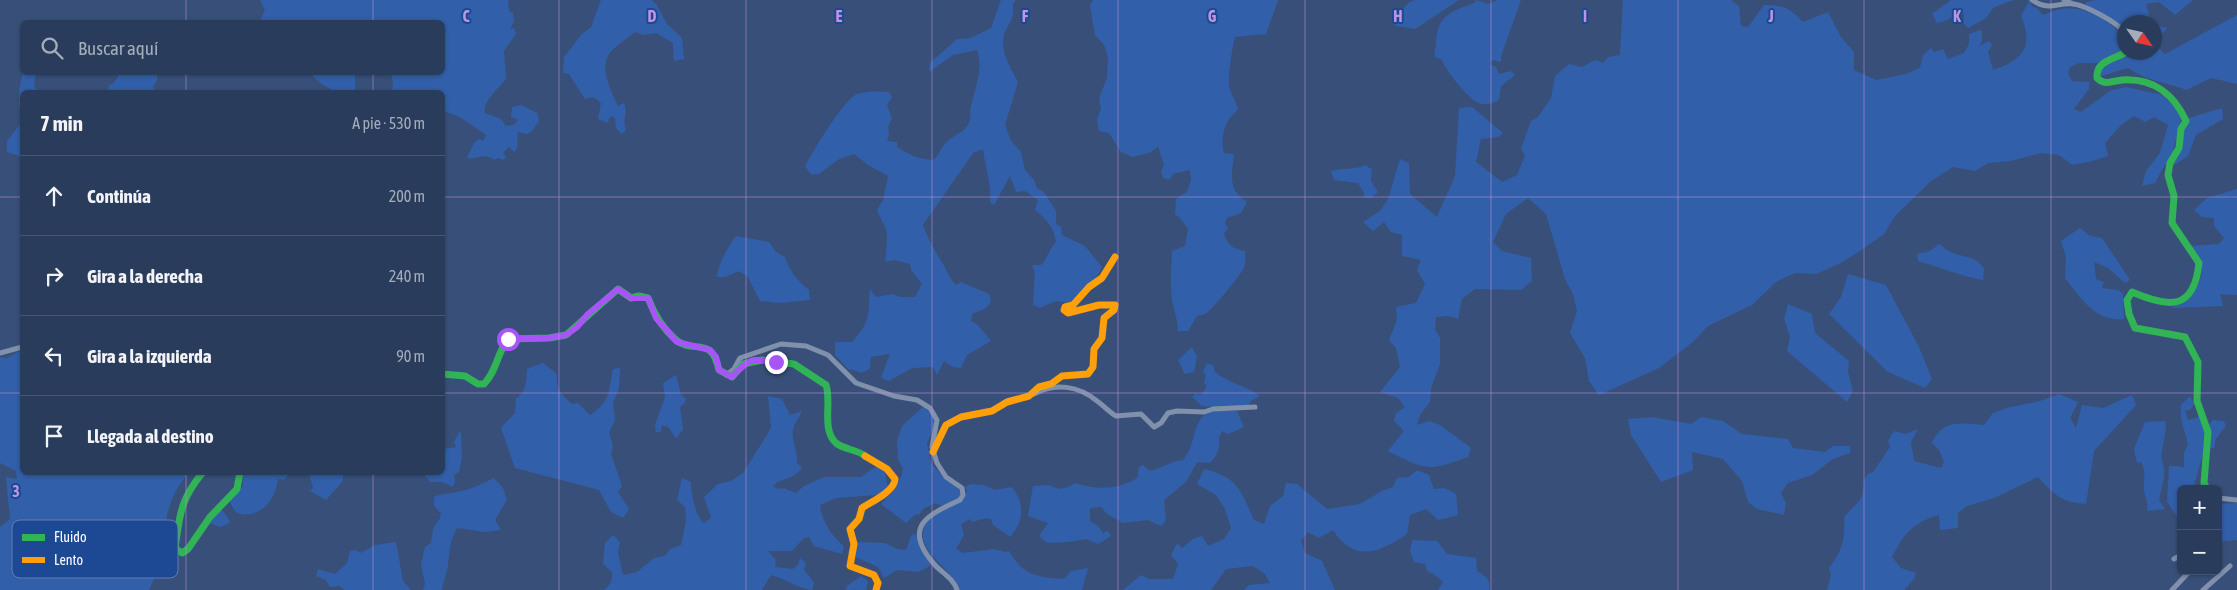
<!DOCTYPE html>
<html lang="es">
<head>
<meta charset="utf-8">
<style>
	:root { --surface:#2a3c5b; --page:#324361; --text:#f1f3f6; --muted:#a5adbb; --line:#465671 }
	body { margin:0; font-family:"Asap Condensed",sans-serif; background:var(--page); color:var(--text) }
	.controls { position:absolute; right:15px; bottom:15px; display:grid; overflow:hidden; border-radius:8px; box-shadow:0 1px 4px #0004 }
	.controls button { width:45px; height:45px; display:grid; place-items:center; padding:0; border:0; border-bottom:1px solid var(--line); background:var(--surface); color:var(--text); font:25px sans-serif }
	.compass { position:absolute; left:2117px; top:15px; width:45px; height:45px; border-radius:50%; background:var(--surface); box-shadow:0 1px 4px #0004; rotate:124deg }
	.stop { position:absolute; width:15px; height:15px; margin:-11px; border:4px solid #a855f7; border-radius:50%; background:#fff }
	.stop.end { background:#a855f7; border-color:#fff; box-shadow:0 1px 5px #0008 }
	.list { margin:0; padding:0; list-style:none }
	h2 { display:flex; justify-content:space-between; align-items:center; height:65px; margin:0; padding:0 20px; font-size:21px }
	h2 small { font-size:16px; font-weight:400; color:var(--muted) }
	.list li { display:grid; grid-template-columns:32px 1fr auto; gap:15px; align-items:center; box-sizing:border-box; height:80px; padding:0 20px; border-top:1px solid var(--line) }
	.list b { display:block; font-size:19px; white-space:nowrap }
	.list em { font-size:16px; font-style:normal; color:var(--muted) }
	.icon { flex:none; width:28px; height:28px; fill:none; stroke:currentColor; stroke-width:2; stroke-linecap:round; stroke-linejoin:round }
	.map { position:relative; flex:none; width:2237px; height:590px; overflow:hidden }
	.search { position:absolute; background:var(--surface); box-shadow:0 1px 4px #0004; left:20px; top:20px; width:425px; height:55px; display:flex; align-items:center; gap:12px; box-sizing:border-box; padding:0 18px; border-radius:8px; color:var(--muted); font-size:19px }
	.panel { position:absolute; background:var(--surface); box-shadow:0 1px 4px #0004; left:20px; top:90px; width:425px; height:385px; border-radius:8px }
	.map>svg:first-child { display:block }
	.green { fill:#325fa9 }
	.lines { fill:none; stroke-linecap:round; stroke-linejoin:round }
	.street { stroke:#8191ab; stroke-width:5 }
	.fast { stroke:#30b455; stroke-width:7 }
	.slow { stroke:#ff9f0a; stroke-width:7 }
	.route { stroke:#a855f7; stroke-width:6 }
	.grid { fill:none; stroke:#bd96df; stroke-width:1; stroke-opacity:0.55 }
	.key { fill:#1d4894; stroke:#617fb4; stroke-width:1 }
	.key-label { font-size:14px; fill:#fff }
	.grid-label { font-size:16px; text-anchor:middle; font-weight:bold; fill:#bd96df; stroke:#1d4894; stroke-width:4; stroke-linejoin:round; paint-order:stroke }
</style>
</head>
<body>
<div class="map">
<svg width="2237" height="590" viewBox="0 0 2237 590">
	<rect width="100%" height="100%" fill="#385079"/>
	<g class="green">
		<path d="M260,0H508L509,11L513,13L514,21L510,29L514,28L516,34L504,51L506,79C499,88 482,102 485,113L501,119L506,126L513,125L518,120L511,117L512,107L521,105L537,113L539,121L532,131L527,134L518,132L517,149L514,152L509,147L503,153L506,157L503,160L498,158L494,160C485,152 478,160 467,158L474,143L479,139L483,141L486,135L460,117L443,111L442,92H392L393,82L391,73L442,72V22H259L265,10Z"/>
		<path d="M601,0H651L656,4L667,24L682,38L684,59L674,61L673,43L656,33L644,35L635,32C629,37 611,49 608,56C600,70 612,93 618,106L624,103C628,111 622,120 626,129L622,134L616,128L615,118L611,116L607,123L598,119L601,103L593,97L585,99L569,74L563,73L564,57L582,34L591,27Z"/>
		<path d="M1001,0H1016L1013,4C1014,21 1010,20 1004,34C999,50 1011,69 1018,82L1005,125L1011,141L1021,152L1025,170L1034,180L1037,188L1044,192L1056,211V224L1061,227L1062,235L1085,246L1102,267L1098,275L1071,303L1056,301L1040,308L1033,305L1035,273L1032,265H1041C1048,258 1049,249 1056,242C1054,228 1046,218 1035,210L1038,200L1025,191L1016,192L1010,176L994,205L990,202C992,185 985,166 983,149L973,153L923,225C928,239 934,249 941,261C948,271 947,275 956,285L961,282L989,294L991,302L986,308L972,314L971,321L977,324L991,341L967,355L961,368L953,367L944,361L937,375L933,367L912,368L889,381L881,378L890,354L871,357L870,369L861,373L854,370L848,369L835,355V342H852C871,321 868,316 870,289L876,297L893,294L900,297H915L922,284L911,270L910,264L894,260L885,262C886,259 887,237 887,233C887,229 879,216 877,210L883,200L888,176L868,165L854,154L839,159L819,174H811L805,167C811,154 845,98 857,94C867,91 879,91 889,92L892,97L887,105L892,118L888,127L889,135L887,141L897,142V147C909,155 919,159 933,160C940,154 939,152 944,145C951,135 965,134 969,122C971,119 970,114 970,111C974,90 984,71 977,50L953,55L929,72L930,63L957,39L971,38L991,28Z"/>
		<path d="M1093,0H1278L1266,34L1235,37C1232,50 1228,72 1229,86C1230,93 1236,101 1238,109C1226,119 1219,137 1224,153L1234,154C1232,174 1227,190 1247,202L1241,213L1227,218L1225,223L1228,229L1224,233C1227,245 1233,249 1245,251C1245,256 1246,262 1244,267C1242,274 1211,311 1205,314C1202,315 1200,315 1197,316L1188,331H1178C1178,320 1174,311 1172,300C1170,284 1171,267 1172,251L1185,246L1188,229L1181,219L1175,214L1176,199L1187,192L1191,180L1190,170L1173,174L1170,180L1163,178L1161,172L1164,165L1158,147L1149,153L1132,157L1121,152L1109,133L1099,131L1097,119L1101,109L1099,98L1107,78L1108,57L1104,45L1095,35L1090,5Z"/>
		<path d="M1415,0H1459L1415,29L1396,26L1393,23L1408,3Z"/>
		<path d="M1476,0L1488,4L1498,0H1521L1501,56V62L1492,60L1490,64L1496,67L1499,74L1511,71L1515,75L1501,86L1499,100C1493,103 1486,106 1479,103C1468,99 1447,72 1442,60L1435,57C1434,50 1436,48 1436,42C1438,14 1451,12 1474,3Z"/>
		<path d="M1623,0H1731L1739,6L1741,26L1748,27L1764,5C1783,5 1790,8 1803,22L1828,12L1841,37L1854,52V70L1876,80L1906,74L1920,68L1923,55L1931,48L1934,52L1943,49L1948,59L1964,53L1969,44V34L1980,30L1982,31V41L1979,46L1989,41L1992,45L1988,52L1993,70C2023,60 2034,47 2021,16L2029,1L2033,7L2037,8L2043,15C2049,13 2055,10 2061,9C2084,5 2106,19 2122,34V54L2096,63H2079L2070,67L2068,74L2072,81L2089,82V89L2074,109L2081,112L2110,91L2126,87L2163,95L2179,111L2181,122L2172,155L2163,168L2155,183L2142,186L2146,171L2160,153L2168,125L2154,117L2145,122L2134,116L2121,125L2105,143L2108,156L2089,162L2072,165L2059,155L2041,153L2011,161L1988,163L1975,171L1953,167L1930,182L1895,216L1884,234L1857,253L1839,264L1816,274L1795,273L1776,282L1752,305L1708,326L1693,342L1659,368L1599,395L1589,381L1585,358L1570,333L1577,311L1573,294L1565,279L1546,214L1528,198L1506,214L1493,242L1502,251L1531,258L1532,281L1521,290L1475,289L1462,299L1458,319L1448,316L1436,317L1435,329L1440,338V364L1431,388L1430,402L1420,415L1417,425L1429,421L1440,425L1471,448L1468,457C1427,472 1426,470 1388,451L1404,431L1394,421L1396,413L1405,407L1398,398L1380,392L1400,367L1396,348L1389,340L1397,320L1396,307L1416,303L1425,284L1417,270L1421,260L1402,256V235L1391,232L1384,222L1373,231L1363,222L1380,211L1388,199L1400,159L1409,163L1410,194L1437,217L1455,176L1459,108L1472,107L1503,133L1498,137L1481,139L1476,162L1502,182L1517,175L1525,156L1521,149L1531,121L1538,117L1551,98L1555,76L1569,64L1582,67L1595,60L1603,63L1608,57L1620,55Z"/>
		<path d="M1951,0H2014L1994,7L1986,18L1968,28L1964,24V13C1954,14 1947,22 1937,23L1932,14Z"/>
		<path d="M2096,0H2193L2175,15L2159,2L2146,4L2151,22H2124V28L2085,7L2086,2Z"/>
		<path d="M2237,15V84L2211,78L2186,90C2166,82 2146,81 2128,68L2098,77L2100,65L2117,61L2129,53L2154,52L2155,25L2167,28L2158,39V48L2165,54Z"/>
		<path d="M23,73H36L34,85L38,92H22V117L19,106V90Z"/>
		<path d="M120,73H157V80L153,87L157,92H108L109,85L113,84Z"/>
		<path d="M311,73H355V92H334C326,85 317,83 311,73Z"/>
		<path d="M2222,108L2223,119L2196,135L2188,156L2171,167L2189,118Z"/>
		<path d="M22,122V157L7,152V141Z"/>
		<path d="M1366,165L1372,170L1371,181L1378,192L1371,198H1364V193L1358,183L1334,180L1331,171C1343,168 1355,170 1366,165Z"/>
		<path d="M2237,189V295L2220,294L2223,306L2172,308C2192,282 2217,281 2190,246L2219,244L2224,238L2214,226V218L2202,217L2194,210L2207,198Z"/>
		<path d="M2080,228L2090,236L2102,238L2130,280L2125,283L2108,268L2094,262L2096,279L2104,282L2102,288L2118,290L2123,294L2124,319C2095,322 2081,298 2065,278L2066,257L2061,241Z"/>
		<path d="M736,236L769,242L776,252L785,257C789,270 798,282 809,290L810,300L781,303L760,301L748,277L739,271L725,277H717C719,261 727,249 736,236Z"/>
		<path d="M1939,244C1943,247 1948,251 1953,253C1966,258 1976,256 1984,269L1983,280C1960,276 1940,267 1918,261L1917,254L1930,251Z"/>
		<path d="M1848,274L1886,285L1919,347L1932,379L1925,388L1888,372L1829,314L1841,297Z"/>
		<path d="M1788,304L1812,314L1815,333L1849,361L1848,372L1853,391L1847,402L1787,351L1790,337L1784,319Z"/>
		<path d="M1192,347L1197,357L1194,372L1185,374L1178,360Z"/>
		<path d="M22,350V472L190,473C173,488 167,510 164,532C162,543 162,550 155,558V576L149,590H0V527L10,519L6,477L17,479L16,471L0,463V357L7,358Z"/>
		<path d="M543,363L557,374C556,390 561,394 572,404L578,403L590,415C610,403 609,390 613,369L620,368L619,389L613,403L615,420L609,432L613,446L611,454L622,486L618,492L629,509L623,518L611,512L599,490L515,468L501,428L515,413L516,398C527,393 526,379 527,369Z"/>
		<path d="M1207,363L1214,366V371C1228,384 1246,385 1260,396L1252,400L1247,407L1238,409L1202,406L1192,397L1195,394L1201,395L1207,386L1204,383L1206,375L1203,372Z"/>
		<path d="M676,375L681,395L686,399L684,404L680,407L683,430L676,438L668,427L662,425L661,432H656L655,425L665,397L663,383Z"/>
		<path d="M2059,394L2078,402L2070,418L2076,428L2082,405L2103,408L2132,395L2136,405L2094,451L2086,504C2060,502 2055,495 2038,477L1994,498L1967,506L1958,513V528L1940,530L1939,515C1913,522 1904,534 1892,557L1901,568L1916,573L1914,579L1904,590H1827L1831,575L1829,568C1843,550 1845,539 1844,517L1860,500L1863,491L1864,480L1868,474L1873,472L1890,447L1888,441L1894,431L1906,434L1918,429L1911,442L1914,461L1941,468L1944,462L1939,450L1932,443C1942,419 1961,423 1984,425L1992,414L2006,408L2040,401Z"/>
		<path d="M768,396L782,399L790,415L802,411C800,417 794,423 793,430C791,440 798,451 797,463L802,468C791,482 781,477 773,486L778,489L784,488L796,493L804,486L824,477H861L877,466L885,472L888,488L876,495L836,498L820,505C821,520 832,537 844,546L842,554L814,546L809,537L804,538L792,551H768L776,560L775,567L793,569L798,565L800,558L806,563L804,570L814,582L812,590C797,588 786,579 771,575L762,590H604C611,584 613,581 612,572L603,564L605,543L613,535L620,542L618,553L623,575L637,572L654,558L665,556L670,549L681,545L686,521L685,507L677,500L682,478L691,482C691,493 695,516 704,523L711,518L704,497L718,484L731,481L743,473L767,435L771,427Z"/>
		<path d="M2190,396L2194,404L2190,410H2185L2188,420L2202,416V426L2205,430L2206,444L2193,489H2181V522L2167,502L2169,466H2178L2184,468V453L2188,444C2185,430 2179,420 2181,405Z"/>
		<path d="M924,406L933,416L936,424L927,443L931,463L943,477L955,484L961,492L959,499L943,507L936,503L923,509L919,515L916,514L906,523L881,504L895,489L902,475L903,468L898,460L897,440L902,426Z"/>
		<path d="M1209,411H1237L1244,427L1228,434L1223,431L1219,437C1220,448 1218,455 1210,463L1197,462L1186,482L1164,500L1166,520L1161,526L1148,520L1123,523L1107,514L1101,507L1090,508V521L1098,526L1103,533L1108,531L1111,536L1098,544L1086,539L1068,542L1047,543L1039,536L1048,523L1028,516L1033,486L1050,485C1058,491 1067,489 1075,483C1095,490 1119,490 1137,478L1139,467L1143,465L1150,471C1162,468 1171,461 1183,460C1197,445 1190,424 1209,411Z"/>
		<path d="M1652,417L1691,424L1701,417L1723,421L1742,434L1788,439L1793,448L1825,452L1833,446H1850V453L1833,459L1812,475L1788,483L1781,493L1786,503L1784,515L1757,509L1748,502L1742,481L1723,459L1692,452L1693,470L1661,482L1631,435L1628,419Z"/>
		<path d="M2213,420L2224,421L2226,426L2215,440V447L2210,449L2207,427Z"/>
		<path d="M2165,421L2166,428L2161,457L2164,468V477L2159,500L2165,509L2147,511C2149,503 2145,498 2144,490C2143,480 2147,471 2141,462L2137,463L2134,449L2145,422Z"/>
		<path d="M459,432L461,433L462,456L459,472L454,475L455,481L453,487L442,482H430L423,473L442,472L443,449L456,447L454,442Z"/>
		<path d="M1204,469C1238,477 1241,491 1254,520L1264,524L1270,506L1283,496L1286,483L1297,484L1327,509L1360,504L1382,491L1393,487L1397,478L1409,477L1417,470L1429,475L1434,489L1445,488L1456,494L1458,515L1438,520L1426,509L1410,515L1407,534C1379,553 1354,563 1333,530L1319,538L1308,532L1301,541L1305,553L1322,561L1335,590H1244L1249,585L1270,583L1265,574L1253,566L1226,569L1211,590H1123L1141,575L1149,579H1173L1178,564L1171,555L1177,543L1182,548L1193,539L1202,536L1208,546L1224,539L1231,528L1225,509L1216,495L1197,484Z"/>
		<path d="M243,473H298L294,475L289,474L284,480L278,479C275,496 269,509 251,514C247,515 241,515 236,512C233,509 230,502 228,498L243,486Z"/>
		<path d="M309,473H343V481L326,500L310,491L313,488Z"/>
		<path d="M494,478L503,488L507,500L495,520L501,530L485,532L457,528C448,544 450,555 447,571C445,577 443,583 442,590H423L425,584L421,565L425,547L431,543L433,529L440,518L441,513L434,506V497C442,493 449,494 457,492C470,490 482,484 494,478Z"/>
		<path d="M971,484L984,485L995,490L1012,487C1025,504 1024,521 1010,537L993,525L991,519L986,518L972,522L970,519L961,524L964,535L956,549L963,553L994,549L1005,552L1009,551C1023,576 1038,577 1064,579L1071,571L1088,568L1082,590H959C955,577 944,569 936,560C903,525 939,512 965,495L967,491L965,487Z"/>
		<path d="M2237,503V540L2218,542V504Z"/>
		<path d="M220,507L230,521L228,524L220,527L210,523L209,517Z"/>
		<path d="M912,534L916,535L930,562L931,565L919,572L897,570L884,578L878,567L855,557L857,542L885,543L897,549L906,550Z"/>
		<path d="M1412,540L1437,541L1447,554L1476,558L1477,571C1485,576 1491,579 1489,590H1438L1443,582L1434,574L1428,572L1425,564L1414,562L1410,551Z"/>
		<path d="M396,542L403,581L411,590H345L339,586L330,587L326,580L316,576L318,569L335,574L347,563L350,551L355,550L361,553L375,545Z"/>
		<path d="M861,576L868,581L866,590H846L847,586Z"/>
	</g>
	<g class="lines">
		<g class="street">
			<path d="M2032,0C2050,12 2056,2 2074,4C2086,6 2117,22 2124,32"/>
			<path d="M2064,0L2073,4"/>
			<path d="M0,353L22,347"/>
			<path d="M726,375L734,369L740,358L781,344L806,346L828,355L856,383L894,396L917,400L930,408L937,420L932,447L937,463L946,477L962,488L963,495L960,500C927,515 902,527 934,564C942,573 953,578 957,590"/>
			<path d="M1034,394C1055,382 1079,386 1097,401C1104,406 1109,412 1116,416L1141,414L1154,427L1161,423L1168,413L1177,411L1204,412L1213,409L1255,407"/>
			<path d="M2218,498L2237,500"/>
			<path d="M2174,559L2181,555"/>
			<path d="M2172,590L2190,571"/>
			<path d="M2203,590L2230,566"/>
		</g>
		<g class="fast">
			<path d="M2126,52C2114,60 2096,60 2097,78C2105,86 2113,81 2122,80C2153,78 2174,94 2186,121L2181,129L2179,148L2170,163L2168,175L2174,196L2172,223L2199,263C2194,311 2169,308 2132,292L2127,300L2129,314L2135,328L2185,337L2198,362L2197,401L2208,432L2204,483L2207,489"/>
			<path d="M442,374L465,376L478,384H484C497,371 497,353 508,339L549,338L566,335L618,289L631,298L639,296L648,298C654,314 662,328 676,340C694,355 711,334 719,370L732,377L743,364L762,360L794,364L826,385C832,403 821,429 836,443C844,450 857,449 865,456"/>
			<path d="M203,472C180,500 180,514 175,548L182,553L188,549L210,517L237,489L240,472"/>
		</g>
		<g class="slow">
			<path d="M933,452L946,425L961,417L992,411L1007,402L1029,396L1039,387L1051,384L1062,376L1088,374L1093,367L1094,349L1102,338L1104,318L1114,310L1115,305H1099L1068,313L1064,310L1065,307L1073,305L1089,287L1102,278L1115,257"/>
			<path d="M865,456L887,469L895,479C895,491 871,502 862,508L859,519L850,529L854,544L850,566L874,575L878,583L876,590"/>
		</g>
	</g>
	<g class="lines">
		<path class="route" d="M508,339L549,338L566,335L577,327L588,314L618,289L631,298H648L656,318L677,342L710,350L716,357L719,370L732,377C751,358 748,358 776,362"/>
	</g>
	<path class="grid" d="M186,0V22M373,0V22M559,0V590M746,0V590M932,0V590M1118,0V590M1305,0V590M1491,0V590M1678,0V590M1864,0V590M2051,0V590M186,72V92M373,72V92M0,197H22M442,197H2237M0,393H22M442,393H2237M186,472V590M373,472V590"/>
	<rect x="12" y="520" width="166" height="58" rx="8" class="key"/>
	<rect x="22" y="534" width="23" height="7" fill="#30b455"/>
	<rect x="22" y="557" width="23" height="6" fill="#ff9f0a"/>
	<g class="key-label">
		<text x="54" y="542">Fluido</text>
		<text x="54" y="565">Lento</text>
	</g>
	<g class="grid-label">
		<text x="466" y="22">C</text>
		<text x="652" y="22">D</text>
		<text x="839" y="22">E</text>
		<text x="1025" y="22">F</text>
		<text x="1212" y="22">G</text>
		<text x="1398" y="22">H</text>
		<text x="1585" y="22">I</text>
		<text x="1771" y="22">J</text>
		<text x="1957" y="22">K</text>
		<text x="16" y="497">3</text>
	</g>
</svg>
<div class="controls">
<button>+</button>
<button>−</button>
</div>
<svg class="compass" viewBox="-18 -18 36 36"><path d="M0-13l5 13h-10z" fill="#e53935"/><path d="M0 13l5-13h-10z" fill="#a5adbb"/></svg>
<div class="stop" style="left:508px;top:339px"></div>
<div class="stop end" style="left:776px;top:362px"></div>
<div class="search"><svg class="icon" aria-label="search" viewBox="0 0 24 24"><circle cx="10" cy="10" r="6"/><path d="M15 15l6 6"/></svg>Buscar aquí</div>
<section class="panel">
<h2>7 min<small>A pie · 530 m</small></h2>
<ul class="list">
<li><svg class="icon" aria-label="ahead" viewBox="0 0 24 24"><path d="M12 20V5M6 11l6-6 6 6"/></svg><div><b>Continúa</b></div><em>200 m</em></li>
<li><svg class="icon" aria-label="right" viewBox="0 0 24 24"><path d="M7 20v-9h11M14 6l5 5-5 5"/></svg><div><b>Gira a la derecha</b></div><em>240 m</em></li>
<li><svg class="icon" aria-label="left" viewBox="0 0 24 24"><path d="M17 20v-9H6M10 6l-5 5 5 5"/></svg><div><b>Gira a la izquierda</b></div><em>90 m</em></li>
<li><svg class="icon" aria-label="arrive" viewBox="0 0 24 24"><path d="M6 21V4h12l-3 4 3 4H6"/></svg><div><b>Llegada al destino</b></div></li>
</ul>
</section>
</div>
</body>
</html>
